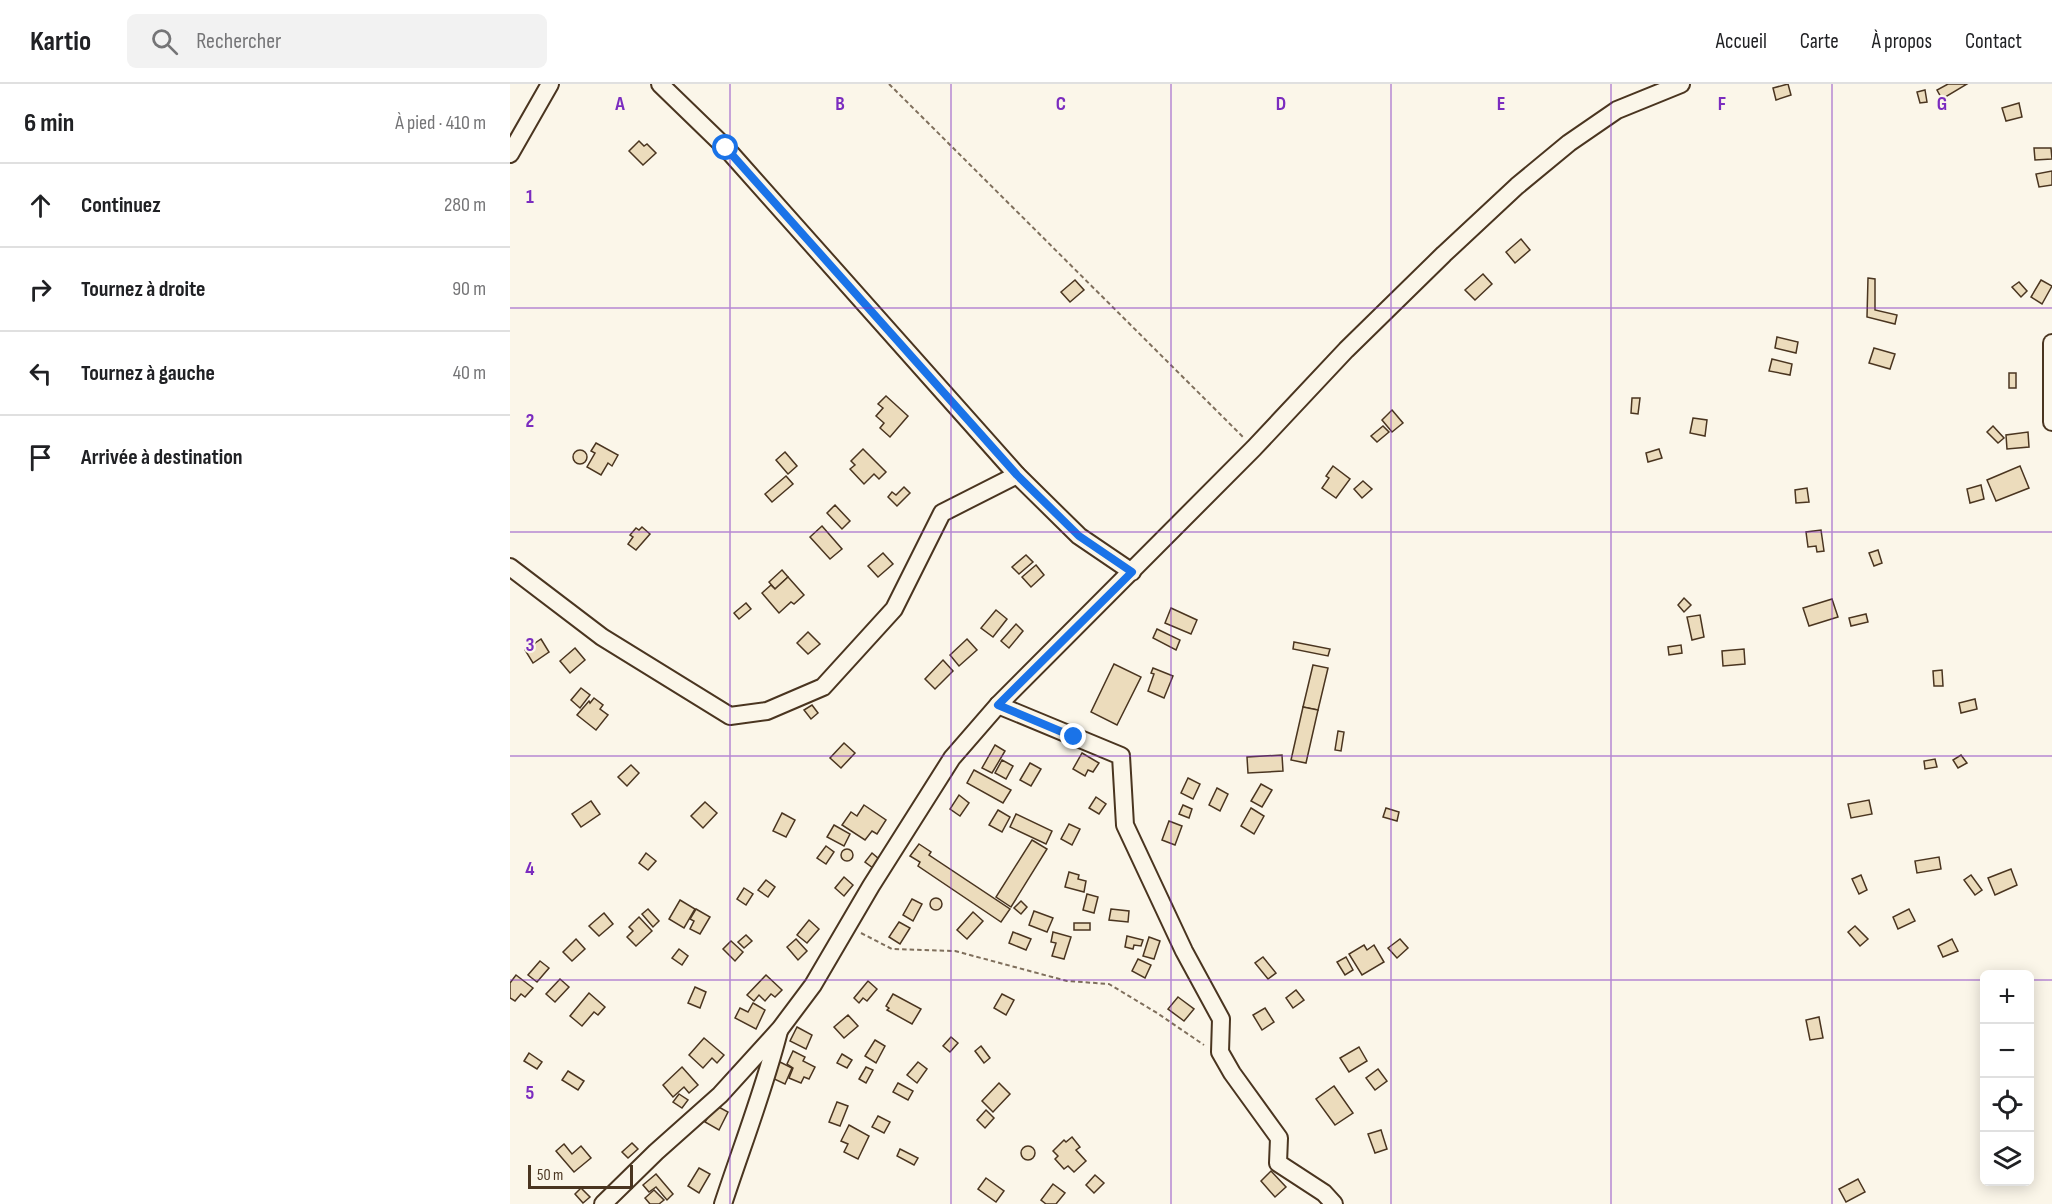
<!DOCTYPE html>
<html lang="fr">
<head>
<meta charset="utf-8">
<style>
	:root { --surface:#fff; --page:#f2f2f2; --text:#202124; --muted:#757577; --line:#e0e0e0 }
	body { margin:0; font-family:"Sofia Sans Condensed",sans-serif; background:var(--page); color:var(--text) }
	.controls { position:absolute; right:18px; bottom:18px; display:grid; overflow:hidden; border-radius:9px; box-shadow:0 3px 15px #0003 }
	.controls button { width:54px; height:54px; display:grid; place-items:center; padding:0; border:0; border-bottom:2px solid var(--line); background:var(--surface); color:var(--text); font:30px sans-serif }
	.scale { position:absolute; left:18px; bottom:15px; width:105px; box-sizing:border-box; padding-left:6px; border:3px solid #4a3520; border-top:0; font-size:16px; line-height:21px; white-space:nowrap; color:#4a3520; -webkit-text-stroke:4px #fbf6e9; paint-order:stroke }
	.stop { position:absolute; width:18px; height:18px; margin:-14px; border:4px solid #1a73e8; border-radius:50%; background:#fff }
	.stop.end { background:#1a73e8; border-color:#fff; box-shadow:0 2px 6px #0008 }
	.list { margin:0; padding:0; list-style:none }
	h2 { display:flex; justify-content:space-between; align-items:center; height:78px; margin:0; padding:0 24px; font-size:26px }
	h2 small { font-size:20px; font-weight:400; color:var(--muted) }
	.list li { display:grid; grid-template-columns:39px 1fr auto; gap:18px; align-items:center; box-sizing:border-box; height:84px; padding:0 24px; border-top:2px solid var(--line) }
	.list b { display:block; font-size:22px; white-space:nowrap }
	.list em { font-size:20px; font-style:normal; color:var(--muted) }
	.icon { flex:none; width:33px; height:33px; fill:none; stroke:currentColor; stroke-width:2; stroke-linecap:round; stroke-linejoin:round }
	.map { position:relative; flex:none; width:1542px; height:1120px; overflow:hidden }
	header { display:flex; align-items:center; gap:36px; box-sizing:border-box; height:84px; padding:0 30px; background:var(--surface); border-bottom:2px solid var(--line) }
	header strong { font-size:28px }
	nav { display:flex; gap:33px; margin-inline-start:auto; font-size:21px }
	.search { width:420px; height:54px; background:var(--page); display:flex; align-items:center; gap:15px; box-sizing:border-box; padding:0 21px; border-radius:9px; color:var(--muted); font-size:22px }
	main { display:flex }
	aside { flex:1; background:var(--surface) }
	.map>svg:first-child { display:block }
	.building { fill:#ecdcbc; stroke:#4a3520; stroke-width:1.5 }
	.lines { fill:none; stroke-linecap:round; stroke-linejoin:round }
	.minor-casing { stroke:#4a3520; stroke-width:20 }
	.path { stroke:#7f6f5c; stroke-width:2; stroke-dasharray:4.5 3; stroke-linecap:butt }
	.minor { stroke:#fbf6e9; stroke-width:16 }
	.route { stroke:#1a73e8; stroke-width:8 }
	.grid { fill:none; stroke:#7b2cbf; stroke-width:1.5; stroke-opacity:0.55 }
	.grid-label { font-size:20px; text-anchor:middle; font-weight:bold; fill:#7b2cbf; stroke:#fbf6e9; stroke-width:4.5; stroke-linejoin:round; paint-order:stroke }
</style>
</head>
<body>
<header>
<strong>Kartio</strong>
<div class="search"><svg class="icon" aria-label="search" viewBox="0 0 24 24"><circle cx="10" cy="10" r="6"/><path d="M15 15l6 6"/></svg>Rechercher</div>
<nav><a>Accueil</a><a>Carte</a><a>À propos</a><a>Contact</a></nav>
</header>
<main>
<aside>
<h2>6 min<small>À pied · 410 m</small></h2>
<ul class="list">
<li><svg class="icon" aria-label="ahead" viewBox="0 0 24 24"><path d="M12 20V5M6 11l6-6 6 6"/></svg><div><b>Continuez</b></div><em>280 m</em></li>
<li><svg class="icon" aria-label="right" viewBox="0 0 24 24"><path d="M7 20v-9h11M14 6l5 5-5 5"/></svg><div><b>Tournez à droite</b></div><em>90 m</em></li>
<li><svg class="icon" aria-label="left" viewBox="0 0 24 24"><path d="M17 20v-9H6M10 6l-5 5 5 5"/></svg><div><b>Tournez à gauche</b></div><em>40 m</em></li>
<li><svg class="icon" aria-label="arrive" viewBox="0 0 24 24"><path d="M6 21V4h12l-3 4 3 4H6"/></svg><div><b>Arrivée à destination</b></div></li>
</ul>
</aside>
<div class="map">
<svg width="1542" height="1120" viewBox="0 0 1542 1120">
	<rect width="100%" height="100%" fill="#fbf6e9"/>
	<g class="building">
		<path d="M1278,0L1281,11L1266,16L1263,4Z"/>
		<path d="M1438,0H1457L1432,15L1427,6Z"/>
		<path d="M1415,6L1417,18L1410,19L1407,8Z"/>
		<path d="M1509,19L1512,33L1496,37L1492,24Z"/>
		<path d="M129,57L134,62L137,60L146,69L133,81L119,67Z"/>
		<path d="M1524,64H1541L1542,75L1525,76Z"/>
		<path d="M1542,87V101L1529,103L1526,90Z"/>
		<path d="M1011,155L1020,166L1005,179L996,168Z"/>
		<path d="M973,190L982,200L965,216L955,206Z"/>
		<path d="M1358,194L1365,195V226L1387,231L1385,240L1357,233Z"/>
		<path d="M565,196L574,206L560,218L551,208Z"/>
		<path d="M1531,196L1542,202L1532,220L1521,213Z"/>
		<path d="M1509,198L1517,207L1511,213L1502,203Z"/>
		<path d="M1267,253L1288,258L1286,269L1265,264Z"/>
		<path d="M1364,264L1385,270L1380,285L1359,279Z"/>
		<path d="M1262,275L1282,280L1280,291L1259,287Z"/>
		<rect x="1499" y="289" width="7" height="15"/>
		<path d="M376,312L398,332L380,353L370,344L374,339L366,332L373,324L368,320Z"/>
		<path d="M1122,314H1130L1128,330L1121,329Z"/>
		<path d="M882,326L893,339L882,348L872,336Z"/>
		<path d="M1183,334L1197,336L1195,352L1180,349Z"/>
		<path d="M873,342L879,348L867,358L861,352Z"/>
		<path d="M1483,342L1494,354L1488,359L1477,348Z"/>
		<path d="M1518,348L1519,363L1497,365L1496,351Z"/>
		<path d="M86,359L108,371L102,382L98,379L91,391L77,383L85,369L81,367Z"/>
		<path d="M353,365L376,388L369,395L364,390L354,400L340,385L345,381L341,377Z"/>
		<path d="M1149,365L1152,374L1138,378L1136,369Z"/>
		<circle cx="70" cy="373" r="7"/>
		<path d="M275,368L287,382L278,390L266,376Z"/>
		<path d="M823,382L840,395L826,414L812,404L819,394L816,392Z"/>
		<path d="M1510,382L1519,404L1486,417L1477,396Z"/>
		<path d="M276,392L283,400L262,418L255,410Z"/>
		<path d="M853,397L862,405L852,414L844,405Z"/>
		<path d="M1471,401L1474,415L1460,419L1457,405Z"/>
		<path d="M394,403L400,409L387,422L378,413L382,408L386,411Z"/>
		<path d="M1297,404L1299,418L1286,419L1285,406Z"/>
		<path d="M325,421L340,437L332,445L317,429Z"/>
		<path d="M312,442L332,465L320,475L300,453Z"/>
		<path d="M132,443L140,450L126,466L118,460L123,453L120,451L126,444L129,446Z"/>
		<path d="M1311,446L1314,467L1307,468L1306,462L1298,463L1296,448Z"/>
		<path d="M1368,466L1372,479L1364,482L1359,469Z"/>
		<path d="M373,469L383,480L368,493L358,482Z"/>
		<path d="M516,471L523,478L509,490L502,483Z"/>
		<path d="M526,481L534,491L521,503L512,493Z"/>
		<path d="M272,486L278,493L265,505L259,498Z"/>
		<path d="M278,493L294,511L284,520L281,518L269,529L252,509L261,501L265,505Z"/>
		<path d="M1174,514L1181,521L1174,528L1168,521Z"/>
		<path d="M1322,515L1328,533L1299,542L1293,524Z"/>
		<path d="M236,519L241,525L229,535L224,529Z"/>
		<path d="M661,524L687,536L681,550L655,539Z"/>
		<path d="M486,526L497,535L483,553L471,544Z"/>
		<path d="M1356,530L1358,538L1341,542L1339,534Z"/>
		<path d="M1190,531L1194,553L1182,556L1177,533Z"/>
		<path d="M506,540L513,547L499,564L491,557Z"/>
		<path d="M647,545L670,556L666,566L643,554Z"/>
		<path d="M298,548L310,560L298,570L287,559Z"/>
		<path d="M31,555L39,568L23,579L15,566Z"/>
		<path d="M457,555L467,566L449,582L440,571Z"/>
		<path d="M784,558L820,565L818,572L783,565Z"/>
		<path d="M1171,561L1172,569L1159,571L1158,563Z"/>
		<path d="M65,564L75,576L60,589L50,577Z"/>
		<path d="M1234,565L1235,580L1213,582L1212,567Z"/>
		<path d="M433,576L443,587L425,605L415,595Z"/>
		<path d="M604,580L631,593L607,641L581,628Z"/>
		<path d="M803,581L818,584L808,626L793,623Z"/>
		<path d="M643,584L663,592L654,614L638,607L644,590L641,589Z"/>
		<path d="M1432,586L1433,602H1424L1423,587Z"/>
		<path d="M71,604L80,611L70,624L61,616Z"/>
		<path d="M84,614L93,621L90,625L98,631L86,646L67,631L79,617L80,619Z"/>
		<path d="M1465,615L1467,625L1451,629L1449,619Z"/>
		<path d="M302,621L308,629L301,635L294,626Z"/>
		<path d="M793,623L808,626L796,679L781,676Z"/>
		<path d="M828,647L834,648L831,667L825,666Z"/>
		<path d="M334,659L345,669L331,684L320,674Z"/>
		<path d="M485,661L495,667L482,689L472,684Z"/>
		<path d="M572,669L589,679L583,688L578,686L575,692L563,685Z"/>
		<path d="M772,671L773,687L738,689L737,673Z"/>
		<path d="M1451,671L1457,679L1448,684L1443,676Z"/>
		<path d="M1425,675L1427,683L1415,685L1414,677Z"/>
		<path d="M492,676L503,682L496,695L485,689Z"/>
		<path d="M520,679L531,685L521,702L510,696Z"/>
		<path d="M121,681L129,689L117,702L108,693Z"/>
		<path d="M464,686L501,706L493,719L457,699Z"/>
		<path d="M678,694L690,700L683,715L671,709Z"/>
		<path d="M751,700L762,706L752,723L741,717Z"/>
		<path d="M707,704L718,710L710,727L699,721Z"/>
		<path d="M449,711L459,719L450,732L440,725Z"/>
		<path d="M586,713L596,720L589,730L579,724Z"/>
		<path d="M1359,716L1362,730L1341,734L1338,720Z"/>
		<path d="M81,717L90,730L71,743L62,730Z"/>
		<path d="M195,718L207,729L193,744L181,732Z"/>
		<path d="M354,721L376,736L367,750L362,747L355,756L332,741L341,728L347,732Z"/>
		<path d="M673,721L682,725L679,734L669,730Z"/>
		<path d="M741,724L754,732L744,750L731,742Z"/>
		<path d="M876,724L889,728L887,737L873,733Z"/>
		<path d="M488,726L500,733L492,748L479,741Z"/>
		<path d="M272,729L285,736L276,753L263,747Z"/>
		<path d="M506,730L542,747L536,760L500,743Z"/>
		<path d="M659,737L672,742L665,761L652,756Z"/>
		<path d="M559,740L570,745L562,761L551,755Z"/>
		<path d="M324,741L340,750L334,762L317,753Z"/>
		<path d="M522,756L537,765L501,823L486,813Z"/>
		<path d="M409,760L421,768L419,771L500,825L491,838L408,782L410,778L400,772Z"/>
		<path d="M316,762L324,768L316,780L307,774Z"/>
		<circle cx="337" cy="771" r="6"/>
		<path d="M136,769L146,777L138,786L129,779Z"/>
		<path d="M362,769L369,775L363,784L355,778Z"/>
		<path d="M1429,773L1431,785L1407,789L1405,777Z"/>
		<path d="M1501,785L1507,801L1485,811L1478,794Z"/>
		<path d="M559,788L569,791L568,795L576,797L574,808L555,803Z"/>
		<path d="M1351,791L1357,806L1349,810L1342,795Z"/>
		<path d="M1461,791L1472,806L1465,811L1454,796Z"/>
		<path d="M334,793L343,801L334,812L325,804Z"/>
		<path d="M256,796L265,803L258,813L248,806Z"/>
		<path d="M234,804L243,810L236,821L227,815Z"/>
		<path d="M577,810L588,813L584,829L573,826Z"/>
		<circle cx="426" cy="820" r="6"/>
		<path d="M402,815L412,820L403,837L393,831Z"/>
		<path d="M170,816L185,825L174,844L159,835Z"/>
		<path d="M511,817L517,823L511,830L504,824Z"/>
		<path d="M138,825L149,837L143,843L132,830Z"/>
		<path d="M186,825L200,833L190,850L180,845L184,837L180,835Z"/>
		<path d="M601,825L619,827L618,838L599,836Z"/>
		<path d="M1399,825L1405,837L1388,845L1383,833Z"/>
		<path d="M524,827L543,834L537,848L519,841Z"/>
		<path d="M463,828L473,837L457,855L447,846Z"/>
		<path d="M94,829L103,840L89,852L79,842Z"/>
		<path d="M129,833L142,847L126,862L117,853L123,847L119,843Z"/>
		<path d="M299,836L309,845L297,859L287,851Z"/>
		<path d="M389,838L400,844L390,860L379,853Z"/>
		<rect x="564" y="839" width="16" height="7"/>
		<path d="M1345,842L1358,855L1350,862L1338,848Z"/>
		<path d="M503,848L521,855L516,866L499,859Z"/>
		<path d="M543,848L561,853L554,875L542,872L546,859L541,858Z"/>
		<path d="M236,851L242,857L234,864L228,858Z"/>
		<path d="M617,852L633,856L631,862L624,861L623,865L615,863Z"/>
		<path d="M639,853L650,857L644,875L633,872Z"/>
		<path d="M66,855L75,865L62,877L53,868Z"/>
		<path d="M286,855L297,867L288,876L277,863Z"/>
		<path d="M890,855L898,864L887,874L878,864Z"/>
		<path d="M1442,855L1448,867L1433,873L1428,862Z"/>
		<path d="M221,857L233,868L225,877L213,865Z"/>
		<path d="M854,861L857,866L864,861L874,878L852,891L839,870Z"/>
		<path d="M169,865L178,872L172,881L162,874Z"/>
		<path d="M753,873L766,889L758,895L745,879Z"/>
		<path d="M836,873L843,886L835,891L827,878Z"/>
		<path d="M628,875L641,881L635,894L622,887Z"/>
		<path d="M30,877L39,884L27,898L18,891Z"/>
		<path d="M6,891L23,904L15,913L11,910L5,917L0,914V899Z"/>
		<path d="M256,891L272,906L265,913L261,910L255,917L249,911L244,917L237,911Z"/>
		<path d="M50,895L59,903L45,918L36,910Z"/>
		<path d="M358,897L367,905L357,917L353,914L349,919L344,914Z"/>
		<path d="M185,903L196,908L190,924L178,919Z"/>
		<path d="M786,906L794,916L783,924L776,914Z"/>
		<path d="M79,909L95,923L88,931L84,928L72,942L60,932Z"/>
		<path d="M383,910L411,925L402,940L377,926L379,924L376,922Z"/>
		<path d="M492,910L504,916L496,931L484,924Z"/>
		<path d="M668,913L684,925L674,937L658,925Z"/>
		<path d="M243,919L255,926L246,945L225,934L230,924L238,928Z"/>
		<path d="M755,924L764,938L752,946L743,931Z"/>
		<path d="M338,931L348,942L334,954L324,943Z"/>
		<path d="M1309,933L1313,954L1300,956L1296,936Z"/>
		<path d="M287,943L302,951L296,965L280,957Z"/>
		<path d="M441,953L448,959L440,968L433,962Z"/>
		<path d="M194,954L214,971L207,979L202,974L193,984L179,971Z"/>
		<path d="M365,956L375,962L366,979L355,972Z"/>
		<path d="M471,962L480,974L474,979L465,967Z"/>
		<path d="M849,963L857,977L839,988L830,974Z"/>
		<path d="M283,967L295,973L293,977L305,983L299,995L294,993L291,999L279,994L283,984L277,980Z"/>
		<path d="M19,969L32,978L27,985L14,977Z"/>
		<path d="M332,970L342,976L337,984L327,979Z"/>
		<path d="M270,978L282,984L275,1000L262,994Z"/>
		<path d="M408,978L417,985L407,999L397,991Z"/>
		<path d="M172,983L188,1001L179,1009L174,1003L163,1013L153,1001Z"/>
		<path d="M356,983L363,986L356,999L349,995Z"/>
		<path d="M868,985L877,997L865,1006L856,994Z"/>
		<path d="M58,987L74,997L68,1006L52,996Z"/>
		<path d="M388,999L403,1007L398,1016L383,1008Z"/>
		<path d="M489,999L500,1010L483,1028L472,1017Z"/>
		<path d="M824,1002L843,1029L825,1041L806,1015Z"/>
		<path d="M169,1010L178,1016L172,1024L163,1018Z"/>
		<path d="M327,1018L338,1022L330,1042L319,1038Z"/>
		<path d="M205,1021L218,1028L209,1046L195,1038Z"/>
		<path d="M476,1026L484,1034L475,1044L467,1036Z"/>
		<path d="M368,1032L380,1038L374,1049L362,1043Z"/>
		<path d="M339,1041L359,1052L348,1075L334,1068L338,1060L331,1057Z"/>
		<path d="M871,1046L877,1065L865,1069L858,1050Z"/>
		<path d="M562,1053L570,1063L566,1066L576,1077L564,1088L558,1082L554,1085L545,1075L548,1072L543,1067L554,1056L556,1058Z"/>
		<path d="M122,1059L128,1065L118,1074L112,1068Z"/>
		<path d="M54,1060L62,1070L71,1062L81,1074L64,1088L46,1067Z"/>
		<circle cx="518" cy="1069" r="7"/>
		<path d="M390,1065L408,1074L404,1081L387,1072Z"/>
		<path d="M189,1084L200,1090L189,1109L178,1102Z"/>
		<path d="M761,1087L776,1103L765,1113L751,1097Z"/>
		<path d="M146,1090L163,1110L157,1116L146,1103L139,1108L133,1101Z"/>
		<path d="M585,1091L594,1099L584,1109L576,1101Z"/>
		<path d="M476,1094L494,1107L486,1118L468,1105Z"/>
		<path d="M1348,1095L1355,1108L1336,1118L1329,1105Z"/>
		<path d="M543,1100L555,1109L546,1120H536L531,1116Z"/>
		<path d="M71,1104L80,1113L73,1119L65,1110Z"/>
		<path d="M144,1106L154,1116L149,1120H140L135,1114Z"/>
	</g>
	<g class="lines">
		<defs>
			<g id="minor">
				<path d="M150,0L216,64L507,391L569,452L622,488"/>
				<path d="M0,70L40,0"/>
				<path d="M1542,259V338"/>
				<path d="M0,483L92,553L220,632L257,627L313,603L384,525L432,429L507,391"/>
				<path d="M488,621L611,672L615,741L674,867L711,935L710,968L722,989L769,1054L768,1079L814,1109L824,1120"/>
				<path d="M93,1120L146,1068L210,1011L270,945L303,901L361,802L442,674L488,621L744,364L836,266L934,170L1007,102L1059,59L1107,26L1171,0"/>
				<path d="M213,1120C232,1062 254,1006 269,947"/>
			</g>
		</defs>
		<use href="#minor" class="minor-casing"/>
		<g class="path">
			<path d="M379,0L733,353"/>
			<path d="M351,849L382,865L445,867L557,897L599,900L647,929L694,961"/>
		</g>
		<use href="#minor" class="minor"/>
	</g>
	<g class="lines">
		<path class="route" d="M216,64L507,391L569,452L622,488L488,621L564,653"/>
	</g>
	<path class="grid" d="M220,0V1120M441,0V1120M661,0V1120M881,0V1120M1101,0V1120M1322,0V1120M0,224H1542M0,448H1542M0,672H1542M0,896H1474M1520,896H1542"/>
	<g class="grid-label">
		<text x="110" y="26">A</text>
		<text x="330" y="26">B</text>
		<text x="551" y="26">C</text>
		<text x="771" y="26">D</text>
		<text x="991" y="26">E</text>
		<text x="1212" y="26">F</text>
		<text x="1432" y="26">G</text>
		<text x="20" y="119">1</text>
		<text x="20" y="343">2</text>
		<text x="20" y="567">3</text>
		<text x="20" y="791">4</text>
		<text x="20" y="1015">5</text>
	</g>
</svg>
<div class="controls">
<button>+</button>
<button>−</button>
<button><svg class="icon" aria-label="locate" viewBox="0 0 24 24"><circle cx="12" cy="12" r="6"/><path d="M12 2v4M12 18v4M2 12h4M18 12h4"/></svg></button>
<button><svg class="icon" aria-label="layers" viewBox="0 0 24 24"><path d="M12 4l9 5-9 5-9-5zM3 14l9 5 9-5"/></svg></button>
</div>
<div class="scale">50 m</div>
<div class="stop" style="left:216px;top:64px"></div>
<div class="stop end" style="left:564px;top:653px"></div>
</div>
</main>
</body>
</html>
